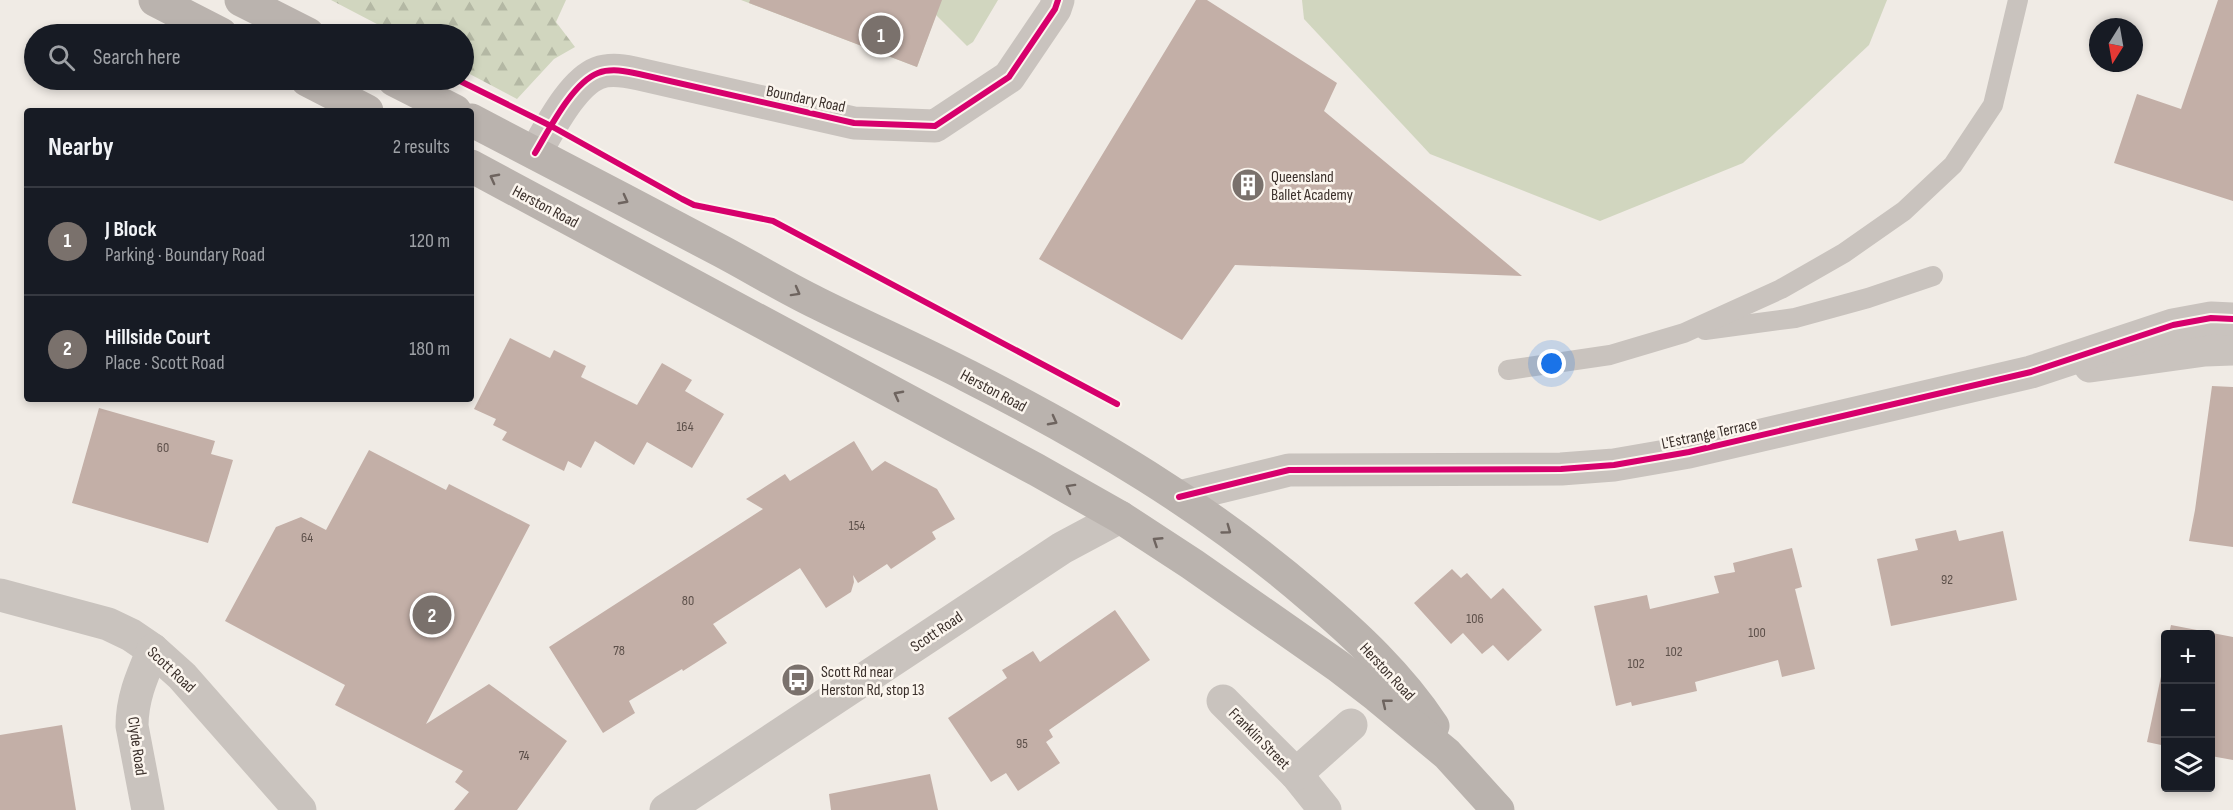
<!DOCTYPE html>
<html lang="en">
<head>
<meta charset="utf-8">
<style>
	:root { --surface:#171b24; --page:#20242c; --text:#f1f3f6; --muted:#9ea1a6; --line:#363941; --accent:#7a716c }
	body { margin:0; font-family:"Sofia Sans Condensed",sans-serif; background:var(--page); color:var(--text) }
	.controls { position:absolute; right:18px; bottom:18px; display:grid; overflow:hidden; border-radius:6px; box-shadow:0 3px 9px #0003 }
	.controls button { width:54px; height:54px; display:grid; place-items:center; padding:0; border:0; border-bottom:2px solid var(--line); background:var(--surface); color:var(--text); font:30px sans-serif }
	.compass { position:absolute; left:2089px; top:18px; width:54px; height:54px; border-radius:50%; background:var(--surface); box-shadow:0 3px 9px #0003; rotate:191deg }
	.you { position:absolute; left:1552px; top:364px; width:21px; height:21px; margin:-15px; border:4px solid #fff; border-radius:50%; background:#1a73e8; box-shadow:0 0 0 9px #1a73e833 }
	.badge { display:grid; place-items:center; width:39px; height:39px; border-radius:50%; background:var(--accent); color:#fff; font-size:20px; font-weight:700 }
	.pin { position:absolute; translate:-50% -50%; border:3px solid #fff; box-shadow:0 2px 6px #0006 }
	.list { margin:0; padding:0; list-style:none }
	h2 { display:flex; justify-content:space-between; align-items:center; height:78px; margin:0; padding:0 24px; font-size:26px }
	h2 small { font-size:20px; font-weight:400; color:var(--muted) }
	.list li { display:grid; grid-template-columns:39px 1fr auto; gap:18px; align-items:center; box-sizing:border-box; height:108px; padding:0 24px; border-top:2px solid var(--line) }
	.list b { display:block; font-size:22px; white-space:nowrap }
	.list p { margin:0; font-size:20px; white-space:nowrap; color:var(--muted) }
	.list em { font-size:20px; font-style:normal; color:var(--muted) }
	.icon { flex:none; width:33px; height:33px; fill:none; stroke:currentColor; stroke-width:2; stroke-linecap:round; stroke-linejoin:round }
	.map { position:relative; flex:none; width:2233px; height:810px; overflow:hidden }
	.search { position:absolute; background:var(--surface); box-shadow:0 3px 9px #0003; left:24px; top:24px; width:450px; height:66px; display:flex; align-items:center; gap:15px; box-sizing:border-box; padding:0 21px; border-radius:33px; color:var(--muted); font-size:22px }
	.panel { position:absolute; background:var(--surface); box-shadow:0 3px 9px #0003; left:24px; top:108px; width:450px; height:294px; border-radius:6px }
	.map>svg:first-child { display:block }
	.green { fill:#d1d6bf }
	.forest { fill:url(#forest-firs) }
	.building { fill:#c3afa7 }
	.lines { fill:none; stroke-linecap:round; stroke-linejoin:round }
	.service { stroke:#c9c3be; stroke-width:20 }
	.minor { stroke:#c9c3be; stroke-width:33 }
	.tertiary { stroke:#c9c3be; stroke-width:33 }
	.secondary { stroke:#bab3ae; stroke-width:33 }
	.cycleway-casing { stroke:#fbf5ee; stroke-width:10 }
	.cycleway { stroke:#d6006c; stroke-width:6 }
	.oneway { stroke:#6e645f }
	.labels { text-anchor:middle; stroke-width:5; stroke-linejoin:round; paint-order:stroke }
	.number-label { font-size:14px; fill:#5d504a }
	.street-label { font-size:16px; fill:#3b302b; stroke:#fbf5ee }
	.poi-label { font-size:16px; fill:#3b302b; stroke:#fbf5ee; text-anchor:start }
</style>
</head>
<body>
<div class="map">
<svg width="2233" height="810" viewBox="0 0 2233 810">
	<defs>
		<pattern id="forest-firs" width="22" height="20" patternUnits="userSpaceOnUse" patternTransform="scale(1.5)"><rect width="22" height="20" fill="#d1d6bf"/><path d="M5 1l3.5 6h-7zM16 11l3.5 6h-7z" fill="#b4b8a4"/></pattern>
	</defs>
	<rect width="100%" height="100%" fill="#f0ebe5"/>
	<g class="green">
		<path d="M741,0H998L973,42L967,46L936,15L917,67Z"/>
		<path d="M1302,0H1887L1869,45L1743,163L1600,221L1430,154L1304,19Z"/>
	</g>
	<path class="forest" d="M331,0H566L556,22L575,47L554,59L517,99L464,71V34H396Z"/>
	<g class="building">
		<path d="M750,0H942L917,67L749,3Z"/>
		<path d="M1196,0H1207L1337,83L1324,111L1522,276L1235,265L1182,340L1039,259Z"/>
		<path d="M2218,0H2233V201L2114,163L2137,94L2181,109Z"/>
		<path d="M510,338L550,358L554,350L586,366L581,377L637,405L662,363L692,380L685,391L724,414L692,468L647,442L634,465L595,441L581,468L568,461L564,471L502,440L507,432L493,425L496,419L474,409Z"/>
		<path d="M2212,386L2233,387V547L2189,541L2195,510Z"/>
		<path d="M99,408L215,441L211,454L233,460L208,543L72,503Z"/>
		<path d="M854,441L872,471L885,461L937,489L955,519L932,532L936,539L891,569L887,564L858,583L853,575L854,582L851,592L826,608L800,568L713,624L727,643L683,671L682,669L629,701L635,713L603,733L549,647L763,509L746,499L785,474L790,481Z"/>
		<path d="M369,450L446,490L449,484L530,525L426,724L489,684L567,741L517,810H454L469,792L455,782L463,771L335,705L345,685L225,621L276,527L301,517L326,530Z"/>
		<path d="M1956,530L1959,541L2003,531L2017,600L1891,626L1877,559L1918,550L1915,539Z"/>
		<path d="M1792,548L1802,587L1795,589L1815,669L1782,677L1778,660L1695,682L1697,691L1632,706L1631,702L1616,706L1594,606L1647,595L1650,609L1719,593L1714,576L1735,572L1733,563Z"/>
		<path d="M1452,569L1461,578L1467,573L1491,599L1503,588L1542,630L1508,661L1493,645L1482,654L1463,633L1451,644L1414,603Z"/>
		<path d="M1115,610L1150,660L1049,730L1053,737L1046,742L1060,763L1018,791L1006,773L991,782L948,718L1007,678L1002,670L1033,651L1040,662Z"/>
		<path d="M2171,625L2233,637V760L2211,756V634H2169Z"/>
		<path d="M2166,653V746L2147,742Z"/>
		<path d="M62,725L76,810H0V735Z"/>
		<path d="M930,774L938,810H831L829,794Z"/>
	</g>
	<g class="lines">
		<g class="service">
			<path d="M1705,330L1795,318L1868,298L1933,276"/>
			<path d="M1508,370L1610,355L1684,333L1781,289L1844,253L1904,211L1953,165L1993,105L2018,0"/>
		</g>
		<g class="minor">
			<path d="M535,153C549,130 572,83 598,73C611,68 626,71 639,74L854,123L935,126L1009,77L1055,9L1058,0"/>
			<path d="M0,595L108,624L131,635L153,650L182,676L300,810"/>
			<path d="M1223,701L1296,774L1325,810"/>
			<path d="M1296,774L1351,725"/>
			<path d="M148,810L132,726C132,698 142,676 153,650"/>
		</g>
		<g class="tertiary">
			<path d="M2090,366L2205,350L2233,349"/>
			<path d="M1179,497L1289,470L1561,469L1614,465L1689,452L2031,372L2173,325L2211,318L2233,319"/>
			<path d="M666,810L1062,548L1120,517"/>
		</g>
		<g class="secondary">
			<path d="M155,0L221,34"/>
			<path d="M241,0L308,34"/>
			<path d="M307,80L367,111"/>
			<path d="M394,80L455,111"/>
			<path d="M471,120C554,163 638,207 721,251C753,268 784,287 817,303C867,328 918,350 968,376C1090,438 1207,507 1311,597C1356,635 1400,676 1433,726"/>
			<path d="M471,166L1037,470L1120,517L1192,564L1338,666L1377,696L1447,754L1498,810"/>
		</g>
		<defs>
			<g id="cycleway">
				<path d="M458,80L551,126L682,199L694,205L773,221L1117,404"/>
				<path d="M535,153C549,130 572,83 598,73C611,68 626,71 639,74L854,123L935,126L1009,77L1055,9L1058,0"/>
				<path d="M1179,497L1289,470L1561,469L1614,465L1689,452L2031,372L2173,325L2211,318L2233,319"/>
			</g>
		</defs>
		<use href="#cycleway" class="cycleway-casing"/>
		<use href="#cycleway" class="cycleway"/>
	</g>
	<defs><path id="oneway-chevron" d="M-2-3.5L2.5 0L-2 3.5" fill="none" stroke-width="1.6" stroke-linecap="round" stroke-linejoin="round" transform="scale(1.5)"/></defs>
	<g class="oneway">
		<use href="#oneway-chevron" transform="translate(494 178) rotate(-152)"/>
		<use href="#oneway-chevron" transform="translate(624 200) rotate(28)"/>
		<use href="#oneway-chevron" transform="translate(796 292) rotate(29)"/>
		<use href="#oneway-chevron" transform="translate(898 395) rotate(-152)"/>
		<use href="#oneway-chevron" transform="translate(1053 421) rotate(28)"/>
		<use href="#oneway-chevron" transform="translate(1070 488) rotate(-151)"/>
		<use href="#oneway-chevron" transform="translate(1227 530) rotate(36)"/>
		<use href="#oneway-chevron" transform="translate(1157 541) rotate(-147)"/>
		<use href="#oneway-chevron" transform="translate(1386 703) rotate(-141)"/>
	</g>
	<defs>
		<symbol id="building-disc" viewBox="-11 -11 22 22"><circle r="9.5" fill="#7a716c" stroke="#fbf5ee"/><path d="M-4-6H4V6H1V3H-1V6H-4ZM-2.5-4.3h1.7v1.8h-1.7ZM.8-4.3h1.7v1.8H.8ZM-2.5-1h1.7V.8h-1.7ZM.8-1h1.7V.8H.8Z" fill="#fff"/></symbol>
		<symbol id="bus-disc" viewBox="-11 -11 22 22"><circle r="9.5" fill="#7a716c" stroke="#fbf5ee"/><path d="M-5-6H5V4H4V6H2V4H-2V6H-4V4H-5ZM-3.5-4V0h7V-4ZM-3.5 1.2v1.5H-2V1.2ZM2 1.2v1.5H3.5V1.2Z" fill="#fff"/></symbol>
	</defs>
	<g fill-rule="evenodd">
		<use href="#building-disc" x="1229" y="166" width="38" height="38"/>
		<use href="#bus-disc" x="779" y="661" width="38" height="38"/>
	</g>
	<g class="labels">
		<g class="number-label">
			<text x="685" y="431">164</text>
			<text x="163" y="452">60</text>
			<text x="857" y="530">154</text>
			<text x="307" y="542">64</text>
			<text x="1947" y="584">92</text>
			<text x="688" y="605">80</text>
			<text x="1475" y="623">106</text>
			<text x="1757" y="637">100</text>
			<text x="619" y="655">78</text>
			<text x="1674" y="656">102</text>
			<text x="1636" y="668">102</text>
			<text x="1022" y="748">95</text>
			<text x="524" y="760">74</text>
		</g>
		<g class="street-label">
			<text transform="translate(806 98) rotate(12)" y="6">Boundary Road</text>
			<text transform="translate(546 206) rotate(28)" y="6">Herston Road</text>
			<text transform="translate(994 390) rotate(28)" y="6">Herston Road</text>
			<text transform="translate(1709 433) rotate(-12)" y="6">L'Estrange Terrace</text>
			<text transform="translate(936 631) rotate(-34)" y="6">Scott Road</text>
			<text transform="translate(172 669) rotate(43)" y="6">Scott Road</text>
			<text transform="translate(1388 671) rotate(47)" y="6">Herston Road</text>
			<text transform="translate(1260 738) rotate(45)" y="6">Franklin Street</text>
			<text transform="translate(138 746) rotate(82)" y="6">Clyde Road</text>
		</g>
		<g class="poi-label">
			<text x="1271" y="182">Queensland<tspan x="1271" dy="18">Ballet Academy</tspan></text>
			<text x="821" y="677">Scott Rd near<tspan x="821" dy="18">Herston Rd, stop 13</tspan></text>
		</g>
	</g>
</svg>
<div class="controls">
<button>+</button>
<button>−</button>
<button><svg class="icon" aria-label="layers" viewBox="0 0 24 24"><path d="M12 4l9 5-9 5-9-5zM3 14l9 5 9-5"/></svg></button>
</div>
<svg class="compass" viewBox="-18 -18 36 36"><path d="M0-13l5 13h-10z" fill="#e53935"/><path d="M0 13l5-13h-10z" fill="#9ea1a6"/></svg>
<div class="you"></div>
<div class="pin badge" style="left:881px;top:35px">1</div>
<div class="pin badge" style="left:432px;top:615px">2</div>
<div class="search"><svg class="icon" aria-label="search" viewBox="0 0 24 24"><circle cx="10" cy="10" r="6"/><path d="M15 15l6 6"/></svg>Search here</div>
<section class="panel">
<h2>Nearby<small>2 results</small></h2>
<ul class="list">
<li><span class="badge">1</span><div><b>J Block</b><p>Parking · Boundary Road</p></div><em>120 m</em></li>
<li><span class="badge">2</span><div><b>Hillside Court</b><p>Place · Scott Road</p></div><em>180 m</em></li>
</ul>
</section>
</div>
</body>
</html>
